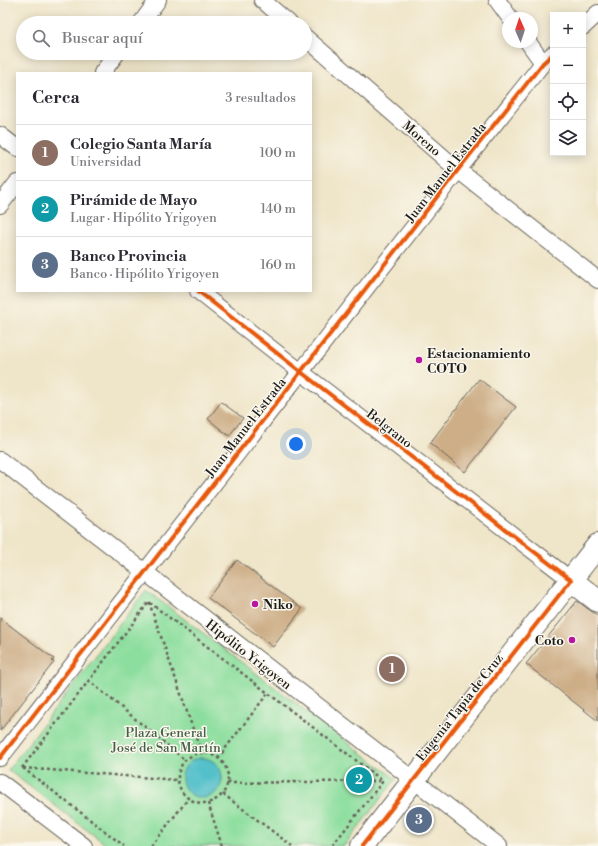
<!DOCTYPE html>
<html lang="es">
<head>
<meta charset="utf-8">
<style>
	:root { --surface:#fff; --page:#f2f2f3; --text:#2b2b33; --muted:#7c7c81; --line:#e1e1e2; --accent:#2563eb }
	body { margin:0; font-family:"Libre Bodoni",serif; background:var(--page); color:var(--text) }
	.controls { position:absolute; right:12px; top:12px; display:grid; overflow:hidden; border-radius:0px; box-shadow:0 2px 10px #0003 }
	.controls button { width:36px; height:36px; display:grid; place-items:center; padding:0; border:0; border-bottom:1px solid var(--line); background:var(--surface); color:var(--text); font:20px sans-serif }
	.compass { position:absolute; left:502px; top:12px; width:36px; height:36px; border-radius:50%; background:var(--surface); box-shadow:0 2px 10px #0003; rotate:357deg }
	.you { position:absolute; left:296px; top:444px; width:14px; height:14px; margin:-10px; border:3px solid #fff; border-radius:50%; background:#1a73e8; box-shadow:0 0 0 6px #1a73e833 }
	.badge { display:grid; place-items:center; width:26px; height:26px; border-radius:50%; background:var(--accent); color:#fff; font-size:13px; font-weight:700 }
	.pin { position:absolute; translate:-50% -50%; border:2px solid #fff; box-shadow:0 1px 4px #0006 }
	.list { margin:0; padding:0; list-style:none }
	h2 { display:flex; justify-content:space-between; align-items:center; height:52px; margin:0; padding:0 16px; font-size:17px }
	h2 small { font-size:13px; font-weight:400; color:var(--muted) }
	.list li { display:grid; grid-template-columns:26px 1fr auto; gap:12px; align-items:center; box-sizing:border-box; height:56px; padding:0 16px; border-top:1px solid var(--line) }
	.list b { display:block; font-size:15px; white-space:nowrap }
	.list p { margin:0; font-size:13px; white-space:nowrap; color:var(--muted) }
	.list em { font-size:13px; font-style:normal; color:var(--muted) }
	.icon { flex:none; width:22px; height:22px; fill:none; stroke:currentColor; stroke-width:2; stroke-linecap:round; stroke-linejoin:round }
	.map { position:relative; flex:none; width:598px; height:846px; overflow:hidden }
	.search { position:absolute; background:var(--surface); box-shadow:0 2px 10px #0003; left:16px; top:16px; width:296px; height:44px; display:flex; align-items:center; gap:10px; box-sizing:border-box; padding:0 14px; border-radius:22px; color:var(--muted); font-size:15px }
	.panel { position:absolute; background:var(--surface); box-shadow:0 2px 10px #0003; left:16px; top:72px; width:296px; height:220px; border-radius:0px }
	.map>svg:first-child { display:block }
	.green { fill:#8cde9e; stroke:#547d5d }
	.water { fill:#53c0ca; stroke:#386e73 }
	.building { fill:#cdae87 }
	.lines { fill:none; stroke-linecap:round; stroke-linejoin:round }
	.street-casing { stroke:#666259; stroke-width:18 }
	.secondary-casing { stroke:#666259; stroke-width:24 }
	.path { stroke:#666259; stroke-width:2.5; stroke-dasharray:3 3; stroke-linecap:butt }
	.street { stroke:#fff; stroke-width:16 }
	.secondary { stroke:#fff; stroke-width:22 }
	.cycleway-casing { stroke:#fbf7ec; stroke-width:6 }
	.cycleway { stroke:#e8590c; stroke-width:4 }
	.poi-dot { fill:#b5179e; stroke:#fbf7ec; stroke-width:1.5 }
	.labels { text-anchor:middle; stroke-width:3; stroke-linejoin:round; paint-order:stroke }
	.street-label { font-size:13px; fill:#1c1c1c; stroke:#fbf7ec }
	.poi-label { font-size:13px; font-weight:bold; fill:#1c1c1c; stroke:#fbf7ec; text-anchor:start }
	.park-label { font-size:13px; fill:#43604a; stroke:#fbf7ec }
</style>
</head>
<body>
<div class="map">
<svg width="598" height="846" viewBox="0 0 598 846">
	<rect width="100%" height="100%" fill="#fbf7ec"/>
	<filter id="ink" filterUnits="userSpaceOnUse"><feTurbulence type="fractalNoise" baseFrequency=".025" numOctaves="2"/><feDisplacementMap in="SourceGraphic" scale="8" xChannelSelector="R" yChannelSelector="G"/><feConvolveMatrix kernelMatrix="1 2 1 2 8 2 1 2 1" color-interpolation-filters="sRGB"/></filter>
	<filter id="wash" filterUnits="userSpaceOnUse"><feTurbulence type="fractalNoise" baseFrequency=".012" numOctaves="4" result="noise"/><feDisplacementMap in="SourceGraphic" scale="16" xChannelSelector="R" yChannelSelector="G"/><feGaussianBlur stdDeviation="0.9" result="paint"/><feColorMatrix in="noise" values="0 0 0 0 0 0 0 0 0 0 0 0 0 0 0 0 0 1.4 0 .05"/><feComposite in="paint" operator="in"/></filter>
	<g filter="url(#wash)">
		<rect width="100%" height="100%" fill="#efe5c9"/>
		<path class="green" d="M146,590L396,779L344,846H108L8,770Z"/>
		<circle class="water" cx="202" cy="778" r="20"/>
		<g id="blocks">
			<g class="building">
				<path d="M479,379L516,407L465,472L430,443Z"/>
				<path d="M221,402L243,418L229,436L208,419Z"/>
				<path d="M237,560L302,609L273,647L208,598Z"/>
				<path d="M577,601L598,616V721L526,664Z"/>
				<path d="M0,618L54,659L52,661L54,662L0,731Z"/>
			</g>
		</g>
	</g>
	<g filter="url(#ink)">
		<use href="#blocks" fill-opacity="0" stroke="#666259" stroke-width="1"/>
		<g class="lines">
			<defs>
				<g id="street">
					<path d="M262,0L289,23"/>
					<path d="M497,0L510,18"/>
					<path d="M141,23L158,0"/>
					<path d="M583,27L598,13"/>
					<path d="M305,37L458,170L598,280"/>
					<path d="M528,42L543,63"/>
					<path d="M102,73L117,53"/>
					<path d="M0,135L17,148"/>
					<path d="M0,205L17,183"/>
					<path d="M198,291L301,372L571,580"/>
					<path d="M0,460L499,846"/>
					<path d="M0,758L458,170L543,63L553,54"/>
					<path d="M0,782L84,846"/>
				</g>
				<g id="secondary">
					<path d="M571,580L598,601"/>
					<path d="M362,846L598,545"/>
				</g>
			</defs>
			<use href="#street" class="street-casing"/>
			<use href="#secondary" class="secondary-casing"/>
			<g class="path">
				<path d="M149,602L201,752"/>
				<path d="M88,680L185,760"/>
				<circle cx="203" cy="778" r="25"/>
				<path d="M218,758L268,693"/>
				<path d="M22,768L149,602L383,781L332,846"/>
				<path d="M23,768L177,780"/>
				<path d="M23,768L124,846"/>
				<path d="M227,783L382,781"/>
				<path d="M223,794L292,846"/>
				<path d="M208,803L222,846"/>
				<path d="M151,846L188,799"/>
			</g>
			<use href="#street" class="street"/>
			<use href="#secondary" class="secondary"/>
			<defs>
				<g id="cycleway">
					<path d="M198,291L301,372L571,580L362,846"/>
					<path d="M0,758L458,170L543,63L553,54"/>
				</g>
			</defs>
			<use href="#cycleway" class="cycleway-casing"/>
			<use href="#cycleway" class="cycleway"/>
		</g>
	</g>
	<g class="poi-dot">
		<circle cx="419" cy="360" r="4"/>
		<circle cx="255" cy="604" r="4"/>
		<circle cx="572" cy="640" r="4"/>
	</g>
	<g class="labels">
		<g class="street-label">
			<text transform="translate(422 138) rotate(41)" y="5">Moreno</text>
			<text transform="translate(445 172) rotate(-52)" y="5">Juan Manuel Estrada</text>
			<text transform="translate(245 427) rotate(-52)" y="5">Juan Manuel Estrada</text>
			<text transform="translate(390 428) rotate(38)" y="5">Belgrano</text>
			<text transform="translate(249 654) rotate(38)" y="5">Hipólito Yrigoyen</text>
			<text transform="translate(459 707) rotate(-52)" y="5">Eugenia Tapia de Cruz</text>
		</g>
		<g class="poi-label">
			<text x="427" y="358">Estacionamiento<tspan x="427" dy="15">COTO</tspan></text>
			<text x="263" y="609">Niko</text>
			<text x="564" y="645" text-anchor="end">Coto</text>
		</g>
		<g class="park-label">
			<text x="166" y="737">Plaza General<tspan x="166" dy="15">José de San Martín</tspan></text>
		</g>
	</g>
</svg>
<div class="controls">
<button>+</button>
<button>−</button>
<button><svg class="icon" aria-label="locate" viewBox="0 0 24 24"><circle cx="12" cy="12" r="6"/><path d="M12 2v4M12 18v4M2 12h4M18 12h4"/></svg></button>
<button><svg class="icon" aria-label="layers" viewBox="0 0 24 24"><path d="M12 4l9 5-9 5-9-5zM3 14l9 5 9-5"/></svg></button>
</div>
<svg class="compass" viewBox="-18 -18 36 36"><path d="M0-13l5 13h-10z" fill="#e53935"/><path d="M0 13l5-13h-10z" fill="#7c7c81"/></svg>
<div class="you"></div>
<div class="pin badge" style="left:392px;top:669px;background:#8d6e63">1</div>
<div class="pin badge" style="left:359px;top:780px;background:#0f9aa8">2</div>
<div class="pin badge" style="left:419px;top:820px;background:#5c6f8a">3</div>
<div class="search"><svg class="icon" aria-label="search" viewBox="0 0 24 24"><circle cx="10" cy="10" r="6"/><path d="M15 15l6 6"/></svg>Buscar aquí</div>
<section class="panel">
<h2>Cerca<small>3 resultados</small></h2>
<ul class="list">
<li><span class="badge" style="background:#8d6e63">1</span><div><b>Colegio Santa María</b><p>Universidad</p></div><em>100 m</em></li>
<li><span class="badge" style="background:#0f9aa8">2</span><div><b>Pirámide de Mayo</b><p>Lugar · Hipólito Yrigoyen</p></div><em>140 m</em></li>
<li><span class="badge" style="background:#5c6f8a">3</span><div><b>Banco Provincia</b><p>Banco · Hipólito Yrigoyen</p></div><em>160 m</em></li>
</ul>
</section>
</div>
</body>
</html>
